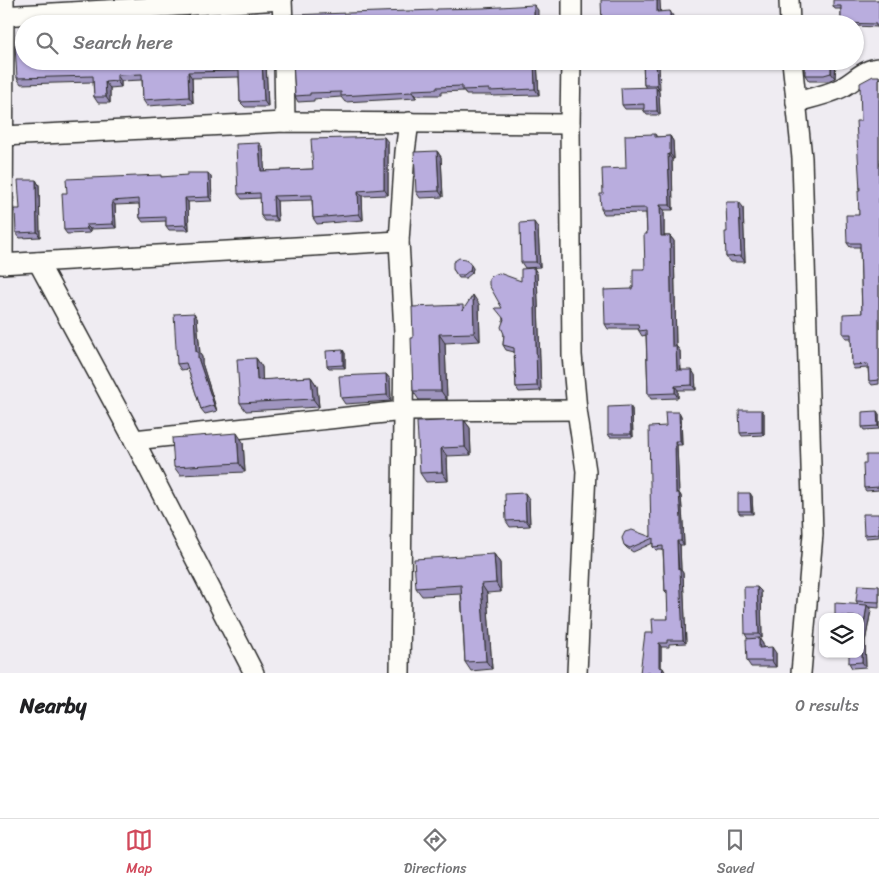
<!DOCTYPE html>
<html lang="en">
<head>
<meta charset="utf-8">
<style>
	:root { --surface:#fff; --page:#f6f6f6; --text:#202124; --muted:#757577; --line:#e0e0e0; --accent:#d1495b }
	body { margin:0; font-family:Sriracha,sans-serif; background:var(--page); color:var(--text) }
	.controls { position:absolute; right:15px; bottom:15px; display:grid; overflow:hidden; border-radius:10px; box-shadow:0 1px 4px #0004 }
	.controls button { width:45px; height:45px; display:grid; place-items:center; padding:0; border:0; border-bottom:1px solid var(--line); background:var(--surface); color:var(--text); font:25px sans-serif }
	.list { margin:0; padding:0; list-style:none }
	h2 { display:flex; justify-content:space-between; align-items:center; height:65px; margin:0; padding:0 20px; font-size:21px }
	h2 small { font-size:16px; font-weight:400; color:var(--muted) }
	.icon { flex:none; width:28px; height:28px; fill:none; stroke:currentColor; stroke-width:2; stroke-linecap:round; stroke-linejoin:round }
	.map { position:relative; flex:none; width:879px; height:673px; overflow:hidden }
	.search { position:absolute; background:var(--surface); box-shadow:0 1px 4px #0004; left:15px; right:15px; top:15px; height:55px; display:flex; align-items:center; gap:12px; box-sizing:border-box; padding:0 18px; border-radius:28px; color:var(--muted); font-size:19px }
	.sheet { height:145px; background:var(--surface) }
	nav { display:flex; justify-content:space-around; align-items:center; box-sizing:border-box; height:70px; border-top:1px solid var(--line); background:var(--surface); font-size:14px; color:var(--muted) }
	nav a { display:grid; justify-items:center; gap:2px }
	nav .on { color:var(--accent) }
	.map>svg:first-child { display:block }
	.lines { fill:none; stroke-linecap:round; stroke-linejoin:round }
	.minor-casing { stroke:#2b2b2b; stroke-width:22 }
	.minor { stroke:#fdfcf7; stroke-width:19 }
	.wall { fill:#9f95bf; stroke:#2b2b2b }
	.shaded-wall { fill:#82799b; stroke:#2b2b2b }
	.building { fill:#b9adde; stroke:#2b2b2b }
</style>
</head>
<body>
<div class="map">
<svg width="879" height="673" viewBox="0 0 879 673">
	<rect width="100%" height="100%" fill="#efecf2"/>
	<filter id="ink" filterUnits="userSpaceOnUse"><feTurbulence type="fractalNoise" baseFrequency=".02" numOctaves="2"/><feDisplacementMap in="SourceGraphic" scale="10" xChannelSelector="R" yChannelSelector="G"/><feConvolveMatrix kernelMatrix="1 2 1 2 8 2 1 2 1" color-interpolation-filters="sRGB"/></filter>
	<g filter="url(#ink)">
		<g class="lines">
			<defs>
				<g id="minor">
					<path d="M282,0L283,24"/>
					<path d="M789,0L790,24"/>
					<path d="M0,16L282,0"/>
					<path d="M572,24V0"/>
					<path d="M284,61L285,122"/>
					<path d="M571,61L570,124L572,355L577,410L586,471L577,673"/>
					<path d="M792,61L802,158L813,534L801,673"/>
					<path d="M796,102C811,98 827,95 841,88C855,81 863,69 879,68"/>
					<path d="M3,136L285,122L570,124"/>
					<path d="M38,262L134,440L254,673"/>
					<path d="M0,264L399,241"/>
					<path d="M3,264L4,0"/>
					<path d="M134,440L403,411L577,410"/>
					<path d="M400,673L404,332L399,241L405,152L409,122"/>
				</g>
			</defs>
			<use href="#minor" class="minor-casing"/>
			<use href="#minor" class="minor"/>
		</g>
		<g class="wall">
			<path d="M879,0V29L877,27L855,26V24H841V9H835L833,6Z"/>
			<path d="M24,61H268L266,62L268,107H245L240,102L239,77L192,78L193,103L147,106L143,100L142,80L121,81V87L110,88V103H98L94,97L93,82L21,84L17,78Z"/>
			<path d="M293,61H537L539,95L493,96L492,95H466L464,91L441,92V95H416V98L345,102L341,97L314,99V101L298,102L295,96Z"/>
			<path d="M643,61L660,90H658L659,92L660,115H647L644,111V109H625L622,105L646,88L644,85Z"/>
			<path d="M805,61H836L835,78L828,81H809L805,75Z"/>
			<path d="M879,76V384L872,385L869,381L868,368L854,369L852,365L851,338H846L843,334L862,313L860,247H850L847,243L859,215L860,190L861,121Z"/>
			<path d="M655,134L657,137L670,136L673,141L674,159H672L673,210H664V236H670L674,241L676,346L680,351L681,370L695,375L696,390H678V398L651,399L648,394L646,335L642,336L639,331L638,329H608L605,324L632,289L645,269L647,234L646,213L604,214L601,209L626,168Z"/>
			<path d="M388,142V195L362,196L363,220L317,224L313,218L312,200L277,201L278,221H265L261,216V198L242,199L238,194L263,148L264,171L313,169Z"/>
			<path d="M437,151L441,157L443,197L420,198L416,192Z"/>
			<path d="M162,177H211L212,201L188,202L189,230H169L166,226V221L143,222L140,218L139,204L115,205L116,228L90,229V233L67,234L64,230L67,193Z"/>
			<path d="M36,180L39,185L40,237L20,238L16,233L20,209Z"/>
			<path d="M743,207L745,262H730L726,257L727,232Z"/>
			<path d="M538,228L540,267L525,268L521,262Z"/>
			<path d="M473,268L472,273L466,278H459L453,269Z"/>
			<path d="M537,273L541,391L519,392L516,387L514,352L506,350L503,345L504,334L502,308L521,281Z"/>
			<path d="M479,304L480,341L445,343L447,400H419L413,391V338L465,307Z"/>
			<path d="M197,318L200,354L202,357V363L217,411L205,414L201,409L188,369L181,370L177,364Z"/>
			<path d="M345,353V368H329L327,366Z"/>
			<path d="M256,358L262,367V380L311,377L317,386L319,407L246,411L240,403Z"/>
			<path d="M386,374L390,379L391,401L345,404L341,398Z"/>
			<path d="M632,409L633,437H610L608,434Z"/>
			<path d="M679,412L681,416L682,445H677L679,493L681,496L683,523L684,545H680L681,570L683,573L686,643L669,644V647H661V668H663L665,672L640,673L653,633L668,619V594L665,591L663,550H656L653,547V543L633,552L627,548L624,545L651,537L666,426Z"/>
			<path d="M764,413V435L742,436L740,433Z"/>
			<path d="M879,414V429L864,430L862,427Z"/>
			<path d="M464,420L470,428L471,455L447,456L448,481L426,482L420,473Z"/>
			<path d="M243,442L245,472L180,475L174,467Z"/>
			<path d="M879,455V490L866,491L864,488L866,463Z"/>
			<path d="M752,496L753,514H740L738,511Z"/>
			<path d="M529,499L530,526L510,527L506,521Z"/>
			<path d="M879,514V537L866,538L864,535Z"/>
			<path d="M494,554L500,563L501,592L487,593L492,669L471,671L465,662L461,594L422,596L416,588Z"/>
			<path d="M879,586V608L869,607L871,610L865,642L866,667L852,668L849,663L860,617L835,616L858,604L856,601Z"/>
			<path d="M757,587L761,591L762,638H759L763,644V648L776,653V667H751L747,661L748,639L745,634Z"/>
		</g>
		<g class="shaded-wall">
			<path d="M657,0H660L661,17L657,12Z"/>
			<path d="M534,5L538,10V24H534Z"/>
			<path d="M670,11L673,16V24H670Z"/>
			<path d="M213,16L217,22V24H213Z"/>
			<path d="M262,61L266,62L268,107L264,101Z"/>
			<path d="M534,61H537L539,95L535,89Z"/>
			<path d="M656,61H659L660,90L657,85Z"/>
			<path d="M831,61H836L835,78L831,73Z"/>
			<path d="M188,72L192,78L193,103L189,97Z"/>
			<path d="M117,75L121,81V87L117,81Z"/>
			<path d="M105,82L110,88V103L106,97Z"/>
			<path d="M656,87L659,92L660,115L657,111Z"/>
			<path d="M412,90L416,95V98L412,92Z"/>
			<path d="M670,136L673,141L674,159L670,154Z"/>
			<path d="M384,137L388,142V195L384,189Z"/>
			<path d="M259,143L263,148L265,177L261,171Z"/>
			<path d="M437,151L441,157L443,197L439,191Z"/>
			<path d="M668,154L672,159L673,210L670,205Z"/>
			<path d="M208,173L211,177L212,201L209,197Z"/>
			<path d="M36,180L39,185L40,237L37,232Z"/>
			<path d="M358,191L362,196L363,220L359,214Z"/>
			<path d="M273,196L277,201L278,221L274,216Z"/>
			<path d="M185,198L188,202L189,230L186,225Z"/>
			<path d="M112,201L115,205L116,228L113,224Z"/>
			<path d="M739,202L743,207L745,262L741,256Z"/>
			<path d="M660,205L664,210V241L661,236Z"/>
			<path d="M534,222L538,228L540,267L536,262Z"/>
			<path d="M86,225L90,229V233L87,229Z"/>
			<path d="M670,236L674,241L676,351L672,346Z"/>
			<path d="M471,265L473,268L472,273L470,270Z"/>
			<path d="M534,268L537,273L541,391L537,386Z"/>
			<path d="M473,295L479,304L480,341L474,333Z"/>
			<path d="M194,313L197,318L200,354L202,357V363L217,411L214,405L196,352Z"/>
			<path d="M439,334L445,343L447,400L441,391Z"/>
			<path d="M676,346L680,351L681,375L677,370Z"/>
			<path d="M343,350L345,353V368L343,365Z"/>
			<path d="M256,358L262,367L263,389L257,380Z"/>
			<path d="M692,370L695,375L696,390L692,385Z"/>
			<path d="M386,374L390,379L391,401L387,395Z"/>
			<path d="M311,377L317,386L319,407L313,399Z"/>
			<path d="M675,386L678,390V398L675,393Z"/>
			<path d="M630,406L632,409L633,437L631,434Z"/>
			<path d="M762,410L764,413V435L762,432Z"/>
			<path d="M877,411L879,414V428L878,426Z"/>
			<path d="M679,412L681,416L682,445L680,441Z"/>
			<path d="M464,420L470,428L471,455L465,447Z"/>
			<path d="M237,433L243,442L245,472L239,463Z"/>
			<path d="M675,441L677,445L679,496L676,493Z"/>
			<path d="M441,448L447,456L448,481L442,472Z"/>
			<path d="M525,493L529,499L530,526L526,520Z"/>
			<path d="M679,493L681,496L683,523L684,545L681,541Z"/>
			<path d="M750,493L752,496L753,514L751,511Z"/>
			<path d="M677,541L680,545L681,570L683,573L686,643L683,640Z"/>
			<path d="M494,554L500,563L501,592L496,583Z"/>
			<path d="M481,584L487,593L492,669L486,661Z"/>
			<path d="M757,587L761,591L762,638L759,634Z"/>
			<path d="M867,605L871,610L865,642L866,667L862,662V637Z"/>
			<path d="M759,638L763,644V653L759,648Z"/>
			<path d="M659,643L661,647V671L659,667Z"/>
			<path d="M772,647L776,653V667L772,661Z"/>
			<path d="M663,668L665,672V673H662Z"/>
		</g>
		<g class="building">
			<path d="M601,0H657V12L670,11V24H602Z"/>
			<path d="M833,0H879V26H876V24L841,23V6H833Z"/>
			<path d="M534,5V24H291L290,15L408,11L437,10V9L483,8Z"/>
			<path d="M213,16V24H189V17Z"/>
			<path d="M162,19V24H144V20Z"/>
			<rect x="746" y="21" width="20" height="3"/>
			<path d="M24,44V61H262L264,101L240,102L239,71L188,72L189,97L143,100L142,74L117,75V81L105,82L106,97H94L93,76L17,78L15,45Z"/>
			<path d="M293,61H534L535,89L489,91V89L462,90V86L437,87V89L412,90V92L341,96V92L310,93V95L295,96Z"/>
			<path d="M643,61H656L657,85H644Z"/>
			<path d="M805,61H831V73L824,75H805Z"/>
			<path d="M873,76H879V380L869,381L868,364L852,365L851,334H843V314L862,313L860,243H847L846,215H859L858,190H860L856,121H861L860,83Z"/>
			<path d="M656,87L657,111H644V104L622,105L621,88Z"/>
			<path d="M655,134V137L670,136V154H668L670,205H660L661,236H670L672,346H676L677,370H692V385L675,386V393L648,394L646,330L639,331L638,324H605L604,290L632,289V287H633V269H645L644,234H647L646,208L601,209L600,194H603L602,169L626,168L625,135Z"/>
			<path d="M384,137V189L358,191L359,214L313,218L312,195L273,196L274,216H261L260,193L238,194L236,144L259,143L261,171L313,169L311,139Z"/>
			<path d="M437,151L439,191L416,192L414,152Z"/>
			<path d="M187,173H208L209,197L185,198L186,225L166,226V217L140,218L139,199L112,201L113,224L86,225L87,229L64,230L62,193H67L66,179L161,175V177L187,175Z"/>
			<path d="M18,180H36L37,232L16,233L15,209H20Z"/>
			<path d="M726,202H739L741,256L726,257L725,232H727Z"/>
			<path d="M534,222L536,262H521L520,223Z"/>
			<path d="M459,258L466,259L471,265L470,270L464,275H457L453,269V262Z"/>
			<path d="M534,268L537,386L516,387L514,348L503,345L504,334L501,327L504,319L495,308H502L489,285V278L491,276L499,273L521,281V269Z"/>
			<path d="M473,295L474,333L439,334L441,391H413L411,338H413L412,307L463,305V310Z"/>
			<path d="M194,313L196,352H198V358L214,405L201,409L186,363L177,364L174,314Z"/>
			<path d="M343,350V365L327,366L326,351Z"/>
			<path d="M256,358L257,380L311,377L313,399L240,403L237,359Z"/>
			<path d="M386,374L387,395L341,398L339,376Z"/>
			<path d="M630,406L631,434H608V407Z"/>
			<path d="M739,410H762V432L740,433Z"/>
			<path d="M877,411L878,426L862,427V412Z"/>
			<path d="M665,412H679L680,441H675L676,493H679L681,519V541H677L678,569H680L683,640H667V643H659V667L663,668L662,673H640L645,633H653L652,619H668L667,590L665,591L663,546L653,547V538L630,548L624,545L622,538L625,532L632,530L651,537L649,427L666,426Z"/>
			<path d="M464,420L465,447L441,448L442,472L420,473L417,422Z"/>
			<path d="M237,433L239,463L174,467L172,438Z"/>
			<path d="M866,455H879V487L864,488L863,463H866Z"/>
			<path d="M525,493L526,520L506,521L505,494Z"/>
			<path d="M738,493H750L751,511H738Z"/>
			<path d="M863,514H879V534L864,535Z"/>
			<path d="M494,554L496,583L481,584L486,661L465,662L461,585L416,588L414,559Z"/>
			<path d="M858,585L879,586V602L856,601Z"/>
			<path d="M744,587H757L759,634H745Z"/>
			<path d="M835,603L867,605L862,637V662L849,663V654H860V617L835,616Z"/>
			<path d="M759,638V648L772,647V661H747L746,639Z"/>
		</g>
	</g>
</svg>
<div class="controls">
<button><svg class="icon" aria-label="layers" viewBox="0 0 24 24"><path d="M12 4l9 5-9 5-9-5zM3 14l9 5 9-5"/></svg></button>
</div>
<div class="search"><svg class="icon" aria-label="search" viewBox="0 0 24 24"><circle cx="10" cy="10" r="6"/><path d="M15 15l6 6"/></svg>Search here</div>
</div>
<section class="sheet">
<h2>Nearby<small>0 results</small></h2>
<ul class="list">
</ul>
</section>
<nav>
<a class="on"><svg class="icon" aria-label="map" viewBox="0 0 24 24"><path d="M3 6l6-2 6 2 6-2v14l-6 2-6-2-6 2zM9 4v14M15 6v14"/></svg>Map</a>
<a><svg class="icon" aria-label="directions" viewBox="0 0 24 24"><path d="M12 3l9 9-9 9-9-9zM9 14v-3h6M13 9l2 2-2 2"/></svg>Directions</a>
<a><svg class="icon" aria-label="saved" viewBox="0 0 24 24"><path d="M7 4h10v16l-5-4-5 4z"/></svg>Saved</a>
</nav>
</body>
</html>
